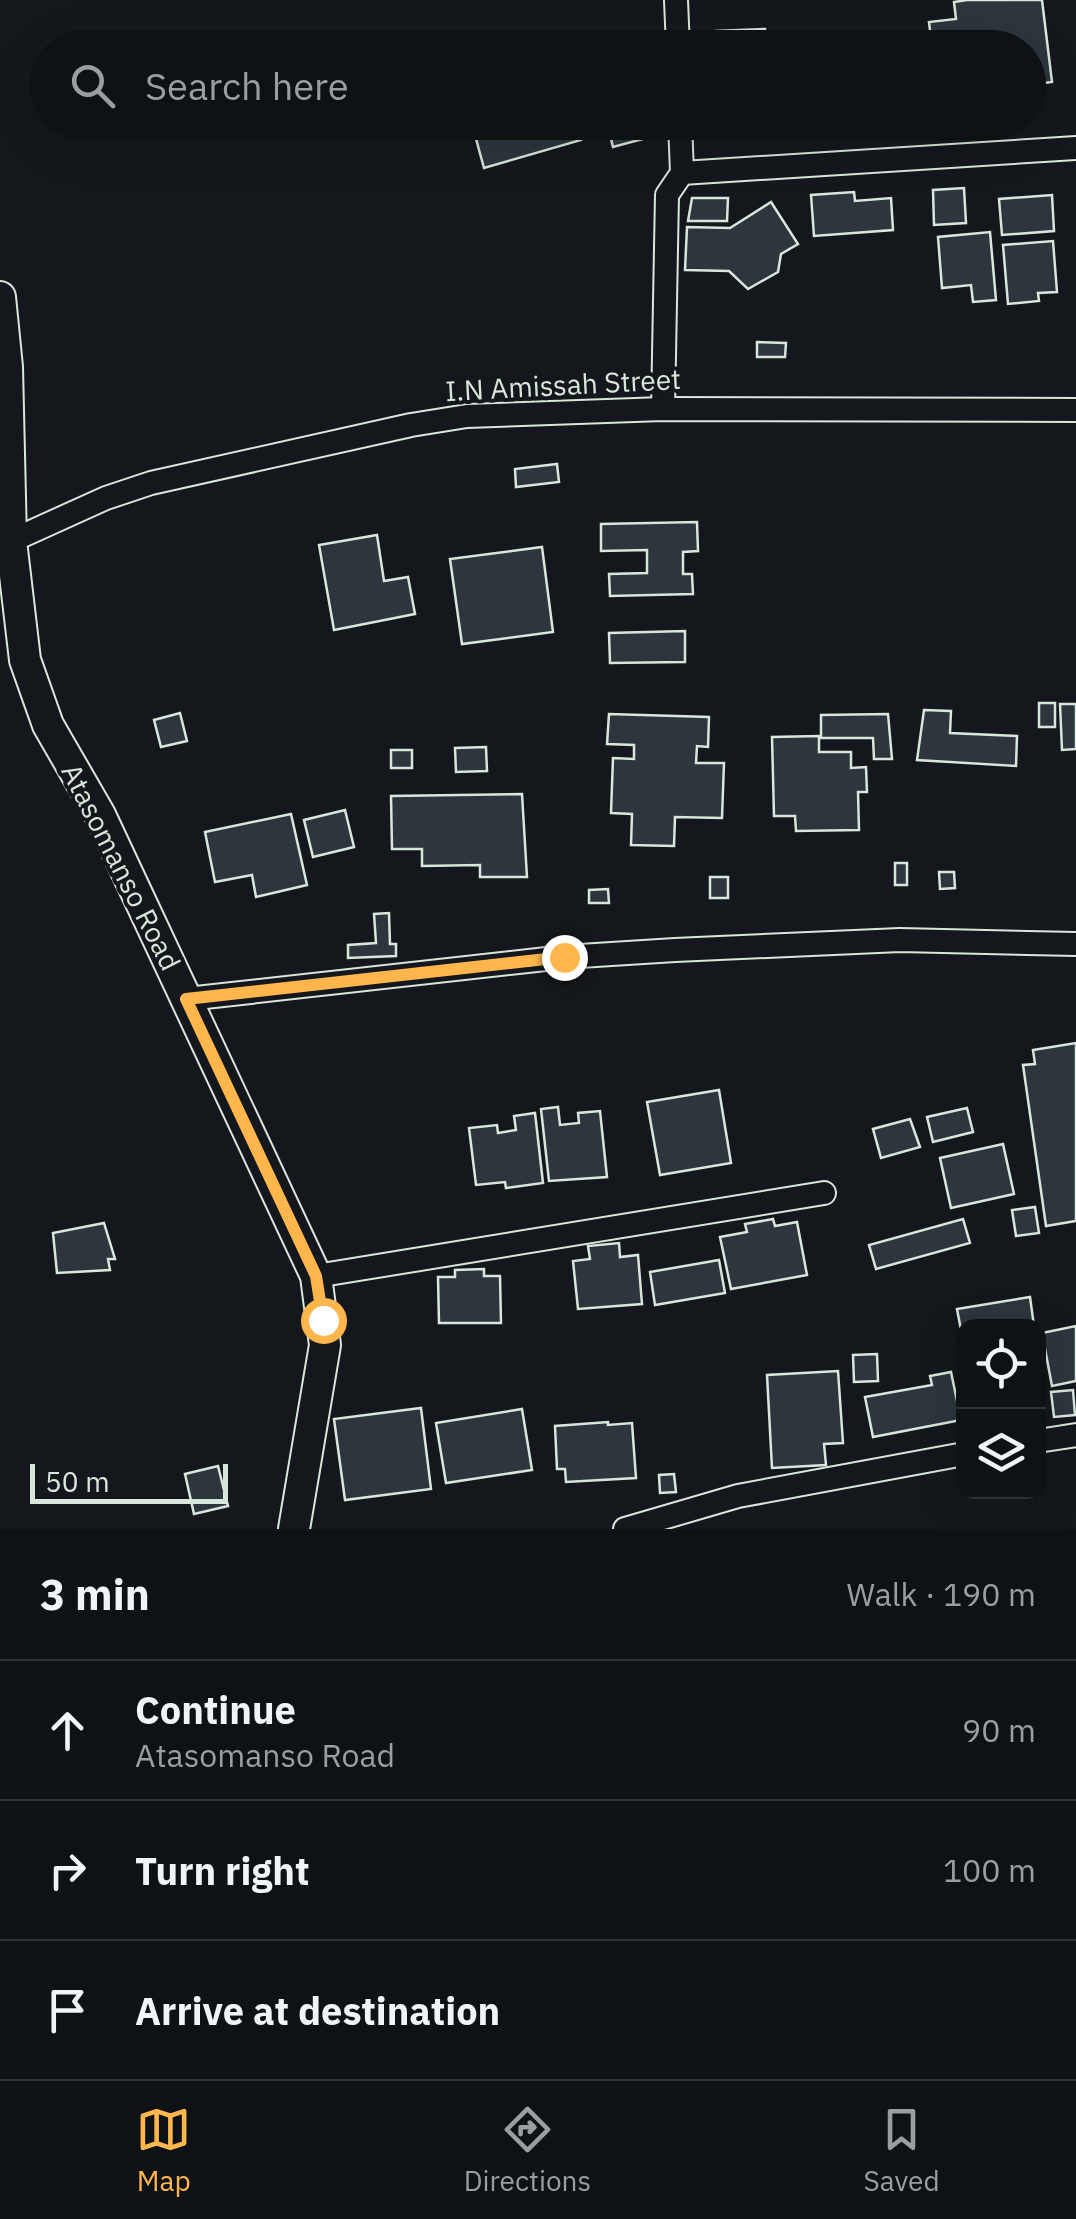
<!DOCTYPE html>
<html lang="en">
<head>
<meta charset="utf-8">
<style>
	:root { --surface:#0f1215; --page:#1d2022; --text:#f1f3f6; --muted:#9b9ea0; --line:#2f3234; --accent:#ffb74d }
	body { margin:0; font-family:"IBM Plex Sans",sans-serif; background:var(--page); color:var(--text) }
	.controls { position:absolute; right:30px; bottom:30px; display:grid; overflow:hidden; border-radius:20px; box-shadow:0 10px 40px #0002 }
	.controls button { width:90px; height:90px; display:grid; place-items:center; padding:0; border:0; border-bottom:2px solid var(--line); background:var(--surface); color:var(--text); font:50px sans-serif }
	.scale { position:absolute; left:30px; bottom:25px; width:198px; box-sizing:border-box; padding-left:10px; border:5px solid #d8e6dc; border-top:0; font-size:28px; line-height:35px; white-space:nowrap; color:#d8e6dc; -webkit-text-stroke:8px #14181c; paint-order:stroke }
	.stop { position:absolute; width:30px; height:30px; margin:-22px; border:8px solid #ffb74d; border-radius:50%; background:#fff }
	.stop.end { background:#ffb74d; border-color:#fff; box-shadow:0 2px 10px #0008 }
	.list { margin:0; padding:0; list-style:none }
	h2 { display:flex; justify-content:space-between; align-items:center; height:130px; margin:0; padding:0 40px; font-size:42px }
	h2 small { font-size:32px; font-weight:400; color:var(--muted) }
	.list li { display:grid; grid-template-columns:65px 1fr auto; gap:30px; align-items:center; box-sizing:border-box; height:140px; padding:0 40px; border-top:2px solid var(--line) }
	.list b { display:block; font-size:38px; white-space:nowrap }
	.list p { margin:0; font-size:32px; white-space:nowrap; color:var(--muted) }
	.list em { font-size:32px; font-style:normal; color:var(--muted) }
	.icon { flex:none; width:55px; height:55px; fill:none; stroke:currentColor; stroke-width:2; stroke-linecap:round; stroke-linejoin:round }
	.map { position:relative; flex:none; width:1076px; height:1529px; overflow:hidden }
	.search { position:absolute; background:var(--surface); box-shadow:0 10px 40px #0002; left:30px; right:30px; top:30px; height:110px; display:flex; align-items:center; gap:25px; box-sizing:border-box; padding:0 35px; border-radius:55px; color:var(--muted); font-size:38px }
	.sheet { height:550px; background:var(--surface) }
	nav { display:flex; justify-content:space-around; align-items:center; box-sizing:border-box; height:140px; border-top:2px solid var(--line); background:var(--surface); font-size:28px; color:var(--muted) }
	nav a { display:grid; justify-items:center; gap:5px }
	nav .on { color:var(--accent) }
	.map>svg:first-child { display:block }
	.building { fill:#2c363c; stroke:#d8e6dc; stroke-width:2.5 }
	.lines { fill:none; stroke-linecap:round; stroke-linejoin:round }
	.minor-casing { stroke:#d8e6dc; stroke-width:26 }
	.tertiary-casing { stroke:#d8e6dc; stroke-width:34 }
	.minor { stroke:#14181c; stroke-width:22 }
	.tertiary { stroke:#14181c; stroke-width:30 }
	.route { stroke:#ffb74d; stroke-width:12 }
	.labels { text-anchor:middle; stroke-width:8; stroke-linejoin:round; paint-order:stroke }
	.street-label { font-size:28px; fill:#d8e6dc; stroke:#14181c }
</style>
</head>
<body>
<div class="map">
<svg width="1076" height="1529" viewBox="0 0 1076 1529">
	<rect width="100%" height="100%" fill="#14181c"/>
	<g class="building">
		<path d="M967,0H1042L1052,82L1028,85V48H932L929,22L956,19L954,2Z"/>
		<path d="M765,29V44L717,46L716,31Z"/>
		<path d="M478,122H576L581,140L484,168L472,124Z"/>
		<path d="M607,122H670L673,131L613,147Z"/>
		<path d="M964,188L966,223L934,225L933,190Z"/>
		<path d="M854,192L855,201L891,198L893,230L814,236L811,195Z"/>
		<path d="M1052,195L1054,231L1002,235L999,199Z"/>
		<path d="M692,198H728L727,221H688Z"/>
		<path d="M771,202L798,244L781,254L778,272L748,289L729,271L685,270L687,227L730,228Z"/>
		<path d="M990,232L996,300L973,302L971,285L942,288L938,237Z"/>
		<path d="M1053,241L1057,292L1038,293L1039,301L1008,304L1003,245Z"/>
		<path d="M757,342L786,343L785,357H757Z"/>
		<path d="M557,464L559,482L516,487L515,469Z"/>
		<path d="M697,522L698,551L683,552V574H692L693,594L610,596L609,574L647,573V550L601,551V524Z"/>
		<path d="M377,535L384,581L408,577L415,614L334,630L319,545Z"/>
		<path d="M542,547L553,632L462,644L450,559Z"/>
		<path d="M685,631V662L610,663L609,633Z"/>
		<rect x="1039" y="703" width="16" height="24"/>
		<path d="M1060,704H1076V749L1062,750Z"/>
		<path d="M924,710L951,711L950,733L1017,736L1016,766L917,760Z"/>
		<path d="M180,713L187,741L161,747L154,720Z"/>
		<path d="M609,714L709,717L708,747L697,746L696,763H724L722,818L675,817L674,846L631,845L632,814L611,813L613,758L634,759V745L607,744Z"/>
		<path d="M888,714L892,759H874L873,738H821V715Z"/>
		<path d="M819,736V752H851V768L866,767L867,792H858L859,830L796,831L795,816H774L772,737Z"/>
		<path d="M486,747L487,771L456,772L455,748Z"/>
		<rect x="391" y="750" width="21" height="18"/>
		<path d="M522,794L527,877H480V865L422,866V849H392L391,796Z"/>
		<path d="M345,810L354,847L313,857L304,820Z"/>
		<path d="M291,814L307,885L256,897L252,875L215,882L205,832Z"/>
		<rect x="895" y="863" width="12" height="22"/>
		<path d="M939,872H954L955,888L940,889Z"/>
		<rect x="710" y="877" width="18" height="21"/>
		<path d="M608,889L609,903H589V890Z"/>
		<path d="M389,913L390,944H396V956L348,958V945L376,943L374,914Z"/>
		<path d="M1076,1043V1221L1046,1226L1023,1065L1035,1064L1033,1050Z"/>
		<path d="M719,1090L731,1163L660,1175L647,1102Z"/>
		<path d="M558,1107L560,1125L579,1123L578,1113L600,1111L607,1177L549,1181L541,1109Z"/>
		<path d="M967,1108L973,1132L933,1142L927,1117Z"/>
		<path d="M535,1113L543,1183L506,1188L505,1182L476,1185L469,1128L497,1125L498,1133L516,1130L514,1116Z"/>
		<path d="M910,1119L920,1147L881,1158L873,1129Z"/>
		<path d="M1003,1144L1014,1194L951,1208L940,1158Z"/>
		<path d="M1035,1207L1039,1233L1016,1236L1012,1210Z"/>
		<path d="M773,1219L775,1226L797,1222L807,1275L731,1289L720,1237L747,1232L745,1224Z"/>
		<path d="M963,1219L970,1243L876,1269L869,1245Z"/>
		<path d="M104,1223L115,1259H108L110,1270L57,1273L53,1233Z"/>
		<path d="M619,1243L620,1257L638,1255L642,1304L578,1309L573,1261L590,1259L588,1246Z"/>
		<path d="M719,1260L725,1293L655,1305L650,1272Z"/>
		<path d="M484,1269V1276H500L501,1323H439L438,1277H455V1270Z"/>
		<path d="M1030,1297L1034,1326H964V1346L957,1309Z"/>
		<path d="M1076,1326V1381L1052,1386L1042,1333Z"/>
		<path d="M877,1354L878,1381L854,1382L853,1355Z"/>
		<path d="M838,1371L843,1443L824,1444L826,1465L772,1468L767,1375Z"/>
		<path d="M951,1372L961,1420L873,1437L865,1397L932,1385L930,1376Z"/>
		<path d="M1073,1390L1075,1415L1054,1417L1051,1392Z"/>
		<path d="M421,1408L431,1489L345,1500L334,1419Z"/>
		<path d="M522,1409L532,1470L446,1483L436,1423Z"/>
		<path d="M608,1422V1425L632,1423L636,1478L566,1482L565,1469H557L555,1426Z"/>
		<path d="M218,1466L228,1506L194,1514L185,1474Z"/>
		<path d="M674,1474L676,1492L660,1493L659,1475Z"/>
	</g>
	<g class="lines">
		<defs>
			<g id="minor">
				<path d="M676,0L678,48"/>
				<path d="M682,173L1076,148"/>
				<path d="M663,409L667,195L682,173L680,122"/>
				<path d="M11,541L106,498L151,483L411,425L467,416L663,409L1076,410"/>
				<path d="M187,999L564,957L675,950L900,940L1076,944"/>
				<path d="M316,1276L824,1193"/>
				<path d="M1038,1441L1076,1435"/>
				<path d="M625,1529L738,1496L964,1454"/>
			</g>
			<path id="tertiary" d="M0,297L7,367L11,541L25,660L48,725L100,815L316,1276L325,1345L294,1529"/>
		</defs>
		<use href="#minor" class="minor-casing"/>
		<use href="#tertiary" class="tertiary-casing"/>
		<use href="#minor" class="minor"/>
		<use href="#tertiary" class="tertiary"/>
	</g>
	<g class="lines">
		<path class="route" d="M323,1320L316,1276L186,999L564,957"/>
	</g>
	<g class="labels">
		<g class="street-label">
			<text transform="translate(563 385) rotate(-3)" y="10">I.N Amissah Street</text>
			<text transform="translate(121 867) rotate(63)" y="10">Atasomanso Road</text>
		</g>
	</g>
</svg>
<div class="controls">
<button><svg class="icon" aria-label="locate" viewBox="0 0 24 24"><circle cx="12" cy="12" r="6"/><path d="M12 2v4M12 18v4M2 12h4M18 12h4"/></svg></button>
<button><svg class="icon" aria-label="layers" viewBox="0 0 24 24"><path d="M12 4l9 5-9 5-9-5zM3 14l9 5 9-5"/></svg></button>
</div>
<div class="scale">50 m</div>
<div class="stop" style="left:323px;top:1320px"></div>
<div class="stop end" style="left:564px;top:957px"></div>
<div class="search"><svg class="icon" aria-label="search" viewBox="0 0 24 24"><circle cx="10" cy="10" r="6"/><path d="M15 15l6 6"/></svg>Search here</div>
</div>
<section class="sheet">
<h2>3 min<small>Walk · 190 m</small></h2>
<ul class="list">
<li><svg class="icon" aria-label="ahead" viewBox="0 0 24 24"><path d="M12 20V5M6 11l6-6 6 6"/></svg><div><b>Continue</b><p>Atasomanso Road</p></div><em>90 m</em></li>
<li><svg class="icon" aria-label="right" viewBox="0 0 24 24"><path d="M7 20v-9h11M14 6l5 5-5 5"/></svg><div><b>Turn right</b></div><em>100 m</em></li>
<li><svg class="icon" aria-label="arrive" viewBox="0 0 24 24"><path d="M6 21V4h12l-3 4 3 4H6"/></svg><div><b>Arrive at destination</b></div></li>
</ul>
</section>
<nav>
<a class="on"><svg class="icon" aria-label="map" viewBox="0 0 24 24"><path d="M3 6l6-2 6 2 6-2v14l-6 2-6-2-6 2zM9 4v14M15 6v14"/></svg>Map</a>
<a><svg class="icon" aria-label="directions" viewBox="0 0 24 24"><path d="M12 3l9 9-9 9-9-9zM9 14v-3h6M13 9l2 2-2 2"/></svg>Directions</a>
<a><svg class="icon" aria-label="saved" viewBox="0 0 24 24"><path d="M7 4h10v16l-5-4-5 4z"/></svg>Saved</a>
</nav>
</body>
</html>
